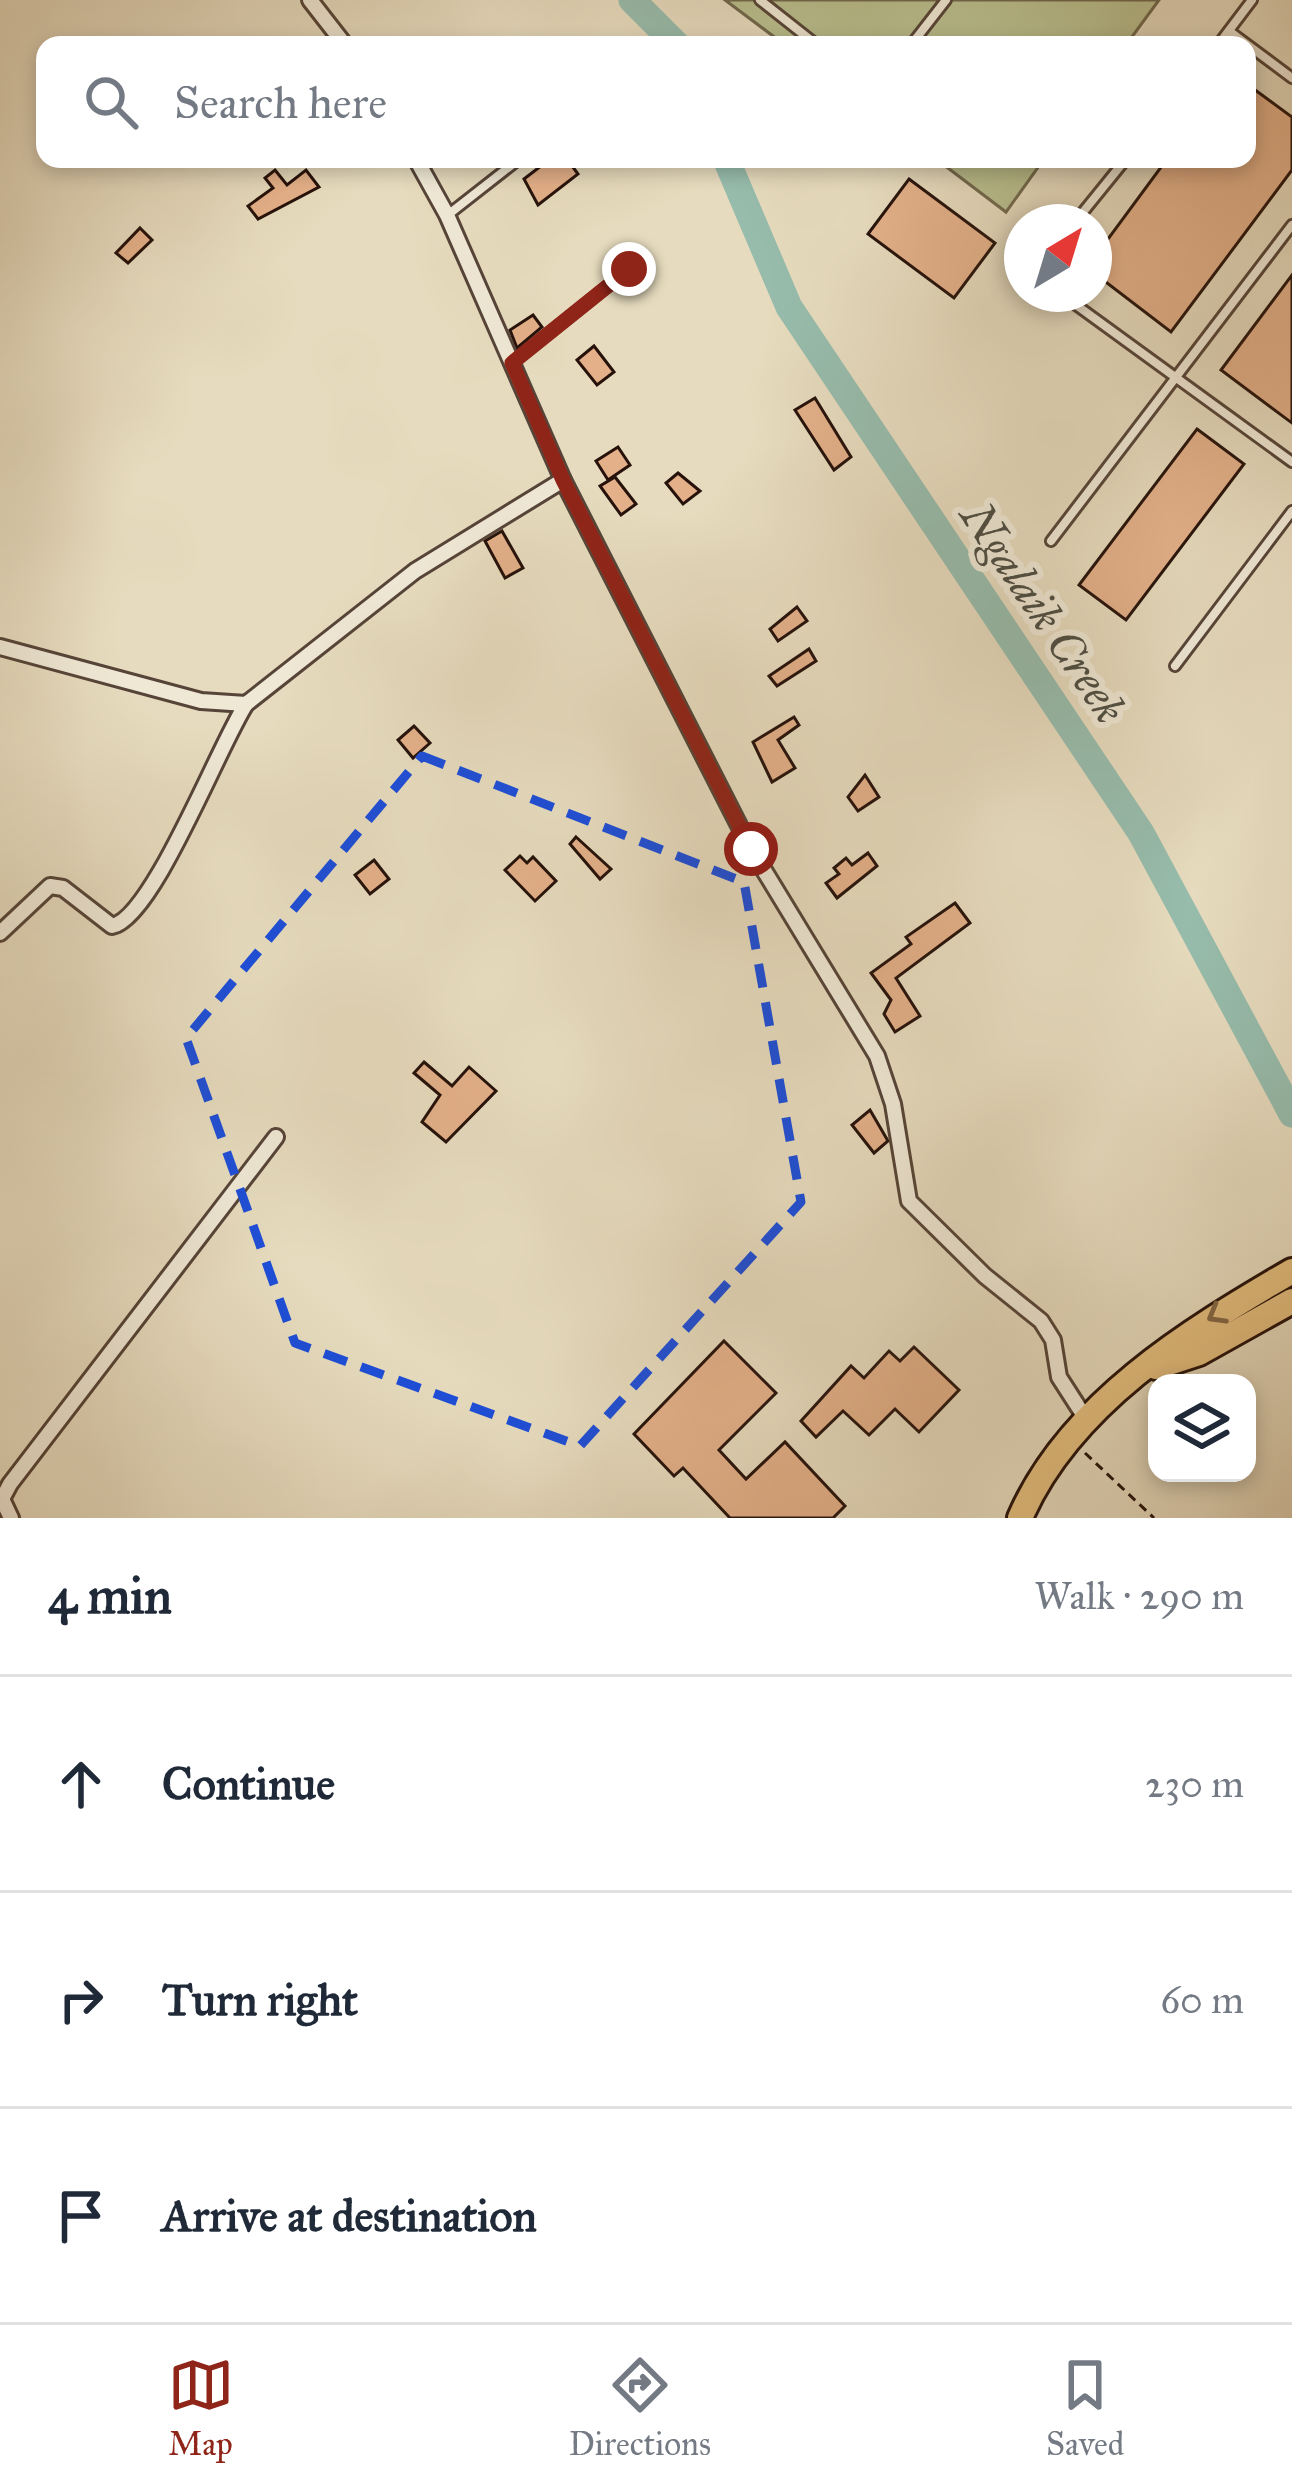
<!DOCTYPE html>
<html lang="en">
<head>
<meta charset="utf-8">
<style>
	:root { --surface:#fff; --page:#f2f2f3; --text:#1f2937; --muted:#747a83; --line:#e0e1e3; --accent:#8f2418 }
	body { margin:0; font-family:"IM FELL Great Primer",serif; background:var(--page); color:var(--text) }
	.controls { position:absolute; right:36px; bottom:36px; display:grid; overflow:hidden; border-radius:24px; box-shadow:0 6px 18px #0003 }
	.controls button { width:108px; height:108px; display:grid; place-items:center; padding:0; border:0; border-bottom:3px solid var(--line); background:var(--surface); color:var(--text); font:60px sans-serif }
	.compass { position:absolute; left:1004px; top:204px; width:108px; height:108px; border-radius:50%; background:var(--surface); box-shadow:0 6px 18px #0003; rotate:38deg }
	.stop { position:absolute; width:36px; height:36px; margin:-27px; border:9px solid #8f2418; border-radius:50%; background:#fff }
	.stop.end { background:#8f2418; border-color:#fff; box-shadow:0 3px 12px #0008 }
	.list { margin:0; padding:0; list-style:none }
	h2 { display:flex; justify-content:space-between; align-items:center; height:156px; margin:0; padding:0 48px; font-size:51px }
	h2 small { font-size:39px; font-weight:400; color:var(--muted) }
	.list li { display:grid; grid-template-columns:78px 1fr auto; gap:36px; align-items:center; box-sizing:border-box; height:216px; padding:0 48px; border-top:3px solid var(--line) }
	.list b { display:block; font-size:45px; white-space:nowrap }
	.list em { font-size:39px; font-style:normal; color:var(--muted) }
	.icon { flex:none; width:66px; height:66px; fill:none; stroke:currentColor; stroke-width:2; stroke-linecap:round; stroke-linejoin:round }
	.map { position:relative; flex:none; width:1292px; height:1518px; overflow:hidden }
	.search { position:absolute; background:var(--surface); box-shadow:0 6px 18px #0003; left:36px; right:36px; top:36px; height:132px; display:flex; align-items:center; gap:30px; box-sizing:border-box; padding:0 42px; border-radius:24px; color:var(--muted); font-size:45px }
	.sheet { height:804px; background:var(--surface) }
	nav { display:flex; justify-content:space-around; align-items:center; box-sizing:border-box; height:168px; border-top:3px solid var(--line); background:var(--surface); font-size:33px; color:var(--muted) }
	nav a { display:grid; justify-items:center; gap:6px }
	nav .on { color:var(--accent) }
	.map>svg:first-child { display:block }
	.green { fill:#b9bf8f; stroke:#70684d; stroke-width:3 }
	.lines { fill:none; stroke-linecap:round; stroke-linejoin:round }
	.river { stroke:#97bcac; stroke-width:27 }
	.building { fill:#e3b089; stroke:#26120b; stroke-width:3 }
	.service-casing { stroke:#564438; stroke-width:14 }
	.minor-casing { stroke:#564438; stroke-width:20 }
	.trunk-casing { stroke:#26120b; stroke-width:30 }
	.path { stroke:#26120b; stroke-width:3; stroke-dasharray:9 6; stroke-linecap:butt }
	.service { stroke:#efe8d5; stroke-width:8 }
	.minor { stroke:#efe8d5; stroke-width:14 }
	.trunk { stroke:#e3be7f; stroke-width:24 }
	.oneway { stroke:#846845 }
	.route { stroke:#8f2418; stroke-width:15 }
	.marked { fill:none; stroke:#1d4ed8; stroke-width:9; stroke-dasharray:24 15; stroke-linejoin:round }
	.labels { text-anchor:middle; stroke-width:12; stroke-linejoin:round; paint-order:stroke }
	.water-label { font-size:45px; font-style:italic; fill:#4e4e43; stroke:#efe8d5 }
</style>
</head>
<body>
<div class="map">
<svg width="1292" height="1518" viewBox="0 0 1292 1518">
	<rect width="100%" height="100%" fill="#e6dbbe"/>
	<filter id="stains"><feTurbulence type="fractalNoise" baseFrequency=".00167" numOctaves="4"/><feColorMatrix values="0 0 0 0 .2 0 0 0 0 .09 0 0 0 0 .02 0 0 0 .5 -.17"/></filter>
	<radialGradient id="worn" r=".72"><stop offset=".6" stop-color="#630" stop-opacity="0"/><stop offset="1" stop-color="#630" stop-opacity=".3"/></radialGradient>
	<g class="green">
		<path d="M725,0H1159L1126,45H785Z"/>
		<path d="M936,159H1044L1006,212Z"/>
	</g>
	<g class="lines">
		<g class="river">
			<path d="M632,0L677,45"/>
			<path d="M726,159L789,307L1141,833L1292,1114"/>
		</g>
	</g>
	<g class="building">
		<path d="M1247,84L1292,117V170L1171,332L1094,273V258L1167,159H1247Z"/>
		<path d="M550,159H567L578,174L538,205L524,179Z"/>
		<path d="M275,170L287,185L306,170L319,187L258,219L248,206L273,188L265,178Z"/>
		<path d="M909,179L995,243L954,298L868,234Z"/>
		<path d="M140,228L152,240L128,263L116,253Z"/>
		<path d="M1292,275V423L1221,370Z"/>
		<path d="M533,315L542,327L517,348L510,330Z"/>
		<path d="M594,346L614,372L597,385L577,360Z"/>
		<path d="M815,398L851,457L834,470L795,410Z"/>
		<path d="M1197,429L1244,464L1126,620L1079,585Z"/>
		<path d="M618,447L630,465L608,480L596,461Z"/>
		<path d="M678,473L700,491L683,504L666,483Z"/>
		<path d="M615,477L636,504L621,515L600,486Z"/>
		<path d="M502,531L523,568L505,578L485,541Z"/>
		<path d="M797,607L807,621L778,641L770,629Z"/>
		<path d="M809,649L816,661L777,686L769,676Z"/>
		<path d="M794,717L799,725L778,740L795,768L772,782L753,742Z"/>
		<path d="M414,726L430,743L413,758L398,740Z"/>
		<path d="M865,775L879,797L858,811L848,797Z"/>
		<path d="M576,837L611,869L600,879L570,844Z"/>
		<path d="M868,853L877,866L837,898L826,883L839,874L834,868L846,858L852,865Z"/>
		<path d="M520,856L527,863L533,857L556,881L535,901L505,870Z"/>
		<path d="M374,860L389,879L370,894L355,875Z"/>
		<path d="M955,903L970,923L896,978L920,1016L895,1032L884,1014L891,1000L871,973L911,944L906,937Z"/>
		<path d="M424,1062L452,1086L469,1067L496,1091L446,1142L422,1122L440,1095L414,1073Z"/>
		<path d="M870,1110L888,1141L874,1153L852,1125Z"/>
		<path d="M724,1341L776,1393L719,1450L746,1479L785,1442L845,1506L833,1518H730L683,1468L674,1476L634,1434Z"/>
		<path d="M914,1347L959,1390L919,1432L895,1409L869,1435L843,1411L816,1437L801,1421L851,1366L864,1378L889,1351L900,1361Z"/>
	</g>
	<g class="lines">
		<defs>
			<g id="service">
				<path d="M760,0L817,45"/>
				<path d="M1229,31L1292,78"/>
				<path d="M911,45L946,0"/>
				<path d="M1218,45L1252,0"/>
				<path d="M449,214L518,160"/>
				<path d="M1075,222L1126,159"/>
				<path d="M1061,294L1292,462"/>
				<path d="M513,362L629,269"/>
				<path d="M1051,541L1292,225"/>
				<path d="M1175,666L1292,511"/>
			</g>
			<g id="minor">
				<path d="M310,0L345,45"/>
				<path d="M416,159L447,215L563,480L751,849L877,1056L893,1104L909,1201L985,1276L1041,1321L1053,1340L1059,1377L1086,1419"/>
				<path d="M0,647L201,701L246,704L415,571L563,480"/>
				<path d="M0,933L50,886L63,888L112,926C153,918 219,745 246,704"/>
				<path d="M11,1518L2,1499L10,1484L276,1137"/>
			</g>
			<g id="trunk">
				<path d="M1156,1367L1199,1353L1292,1301"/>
				<path d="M1020,1518C1069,1404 1189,1331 1292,1271"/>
			</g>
		</defs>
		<use href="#service" class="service-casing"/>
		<use href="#minor" class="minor-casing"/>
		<use href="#trunk" class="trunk-casing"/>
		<path class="path" d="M1085,1453L1154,1518"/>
		<use href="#service" class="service"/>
		<use href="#minor" class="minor"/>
		<use href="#trunk" class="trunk"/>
	</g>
	<defs><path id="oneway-chevron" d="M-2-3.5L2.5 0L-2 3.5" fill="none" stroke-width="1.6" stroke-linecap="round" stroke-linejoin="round" transform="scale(3)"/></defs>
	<use class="oneway" href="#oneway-chevron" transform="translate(1216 1315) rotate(150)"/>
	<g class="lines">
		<path class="route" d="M629,269L512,363L563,480L751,849"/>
	</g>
	<path class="marked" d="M422,756L744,882L801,1202L580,1446L295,1343L186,1038Z"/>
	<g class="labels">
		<g class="water-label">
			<text transform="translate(1044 612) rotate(56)" y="16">Ngalaik Creek</text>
		</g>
	</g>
	<rect width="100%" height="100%" filter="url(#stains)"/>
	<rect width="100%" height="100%" fill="url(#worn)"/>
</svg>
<div class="controls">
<button><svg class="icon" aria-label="layers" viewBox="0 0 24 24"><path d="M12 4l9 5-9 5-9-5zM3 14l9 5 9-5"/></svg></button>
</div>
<svg class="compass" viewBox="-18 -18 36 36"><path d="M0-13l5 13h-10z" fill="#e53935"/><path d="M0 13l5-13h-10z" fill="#747a83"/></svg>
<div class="stop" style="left:751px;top:849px"></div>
<div class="stop end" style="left:629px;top:269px"></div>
<div class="search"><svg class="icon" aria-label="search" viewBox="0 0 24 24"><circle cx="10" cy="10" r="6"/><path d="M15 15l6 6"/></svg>Search here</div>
</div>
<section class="sheet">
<h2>4 min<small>Walk · 290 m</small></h2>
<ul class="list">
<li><svg class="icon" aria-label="ahead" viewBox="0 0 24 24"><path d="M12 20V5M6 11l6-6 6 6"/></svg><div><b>Continue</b></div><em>230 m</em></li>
<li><svg class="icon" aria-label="right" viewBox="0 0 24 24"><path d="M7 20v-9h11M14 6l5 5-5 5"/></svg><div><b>Turn right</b></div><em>60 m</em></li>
<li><svg class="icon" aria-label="arrive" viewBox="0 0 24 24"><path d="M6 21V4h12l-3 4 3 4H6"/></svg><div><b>Arrive at destination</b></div></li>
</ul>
</section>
<nav>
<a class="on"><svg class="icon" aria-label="map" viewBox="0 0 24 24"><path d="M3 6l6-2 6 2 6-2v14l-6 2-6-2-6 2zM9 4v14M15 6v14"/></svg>Map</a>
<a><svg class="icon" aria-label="directions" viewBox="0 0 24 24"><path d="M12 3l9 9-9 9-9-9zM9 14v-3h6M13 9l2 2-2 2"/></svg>Directions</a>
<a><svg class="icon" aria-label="saved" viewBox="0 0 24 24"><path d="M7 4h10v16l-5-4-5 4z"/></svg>Saved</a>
</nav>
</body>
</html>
